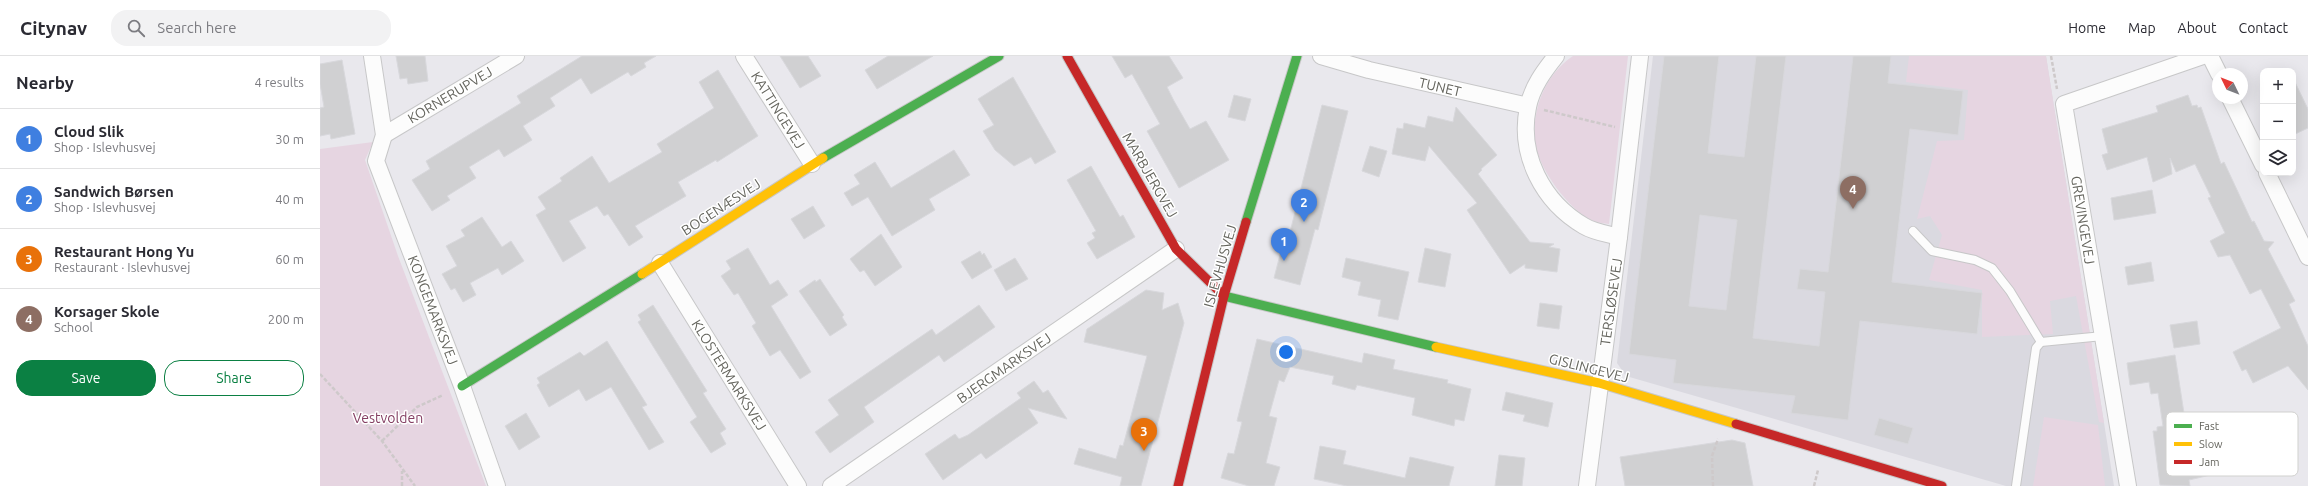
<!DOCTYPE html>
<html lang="en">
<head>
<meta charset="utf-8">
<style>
	:root { --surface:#fff; --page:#f2f2f3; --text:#2b2b33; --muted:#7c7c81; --line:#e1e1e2; --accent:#0b8043 }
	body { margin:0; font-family:Ubuntu,sans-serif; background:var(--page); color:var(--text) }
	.controls { position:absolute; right:12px; top:12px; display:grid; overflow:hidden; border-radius:8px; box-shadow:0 4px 16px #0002 }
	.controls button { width:36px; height:36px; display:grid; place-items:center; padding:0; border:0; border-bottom:1px solid var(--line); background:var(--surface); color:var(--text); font:20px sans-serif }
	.compass { position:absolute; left:1892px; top:12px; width:36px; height:36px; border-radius:50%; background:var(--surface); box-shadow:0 4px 16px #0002; rotate:313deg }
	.you { position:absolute; left:966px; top:296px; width:14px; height:14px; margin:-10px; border:3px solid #fff; border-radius:50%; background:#1a73e8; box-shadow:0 0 0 6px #1a73e833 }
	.badge { display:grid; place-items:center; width:26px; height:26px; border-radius:50%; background:var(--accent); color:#fff; font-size:13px; font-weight:700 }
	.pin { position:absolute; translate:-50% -33px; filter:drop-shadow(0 1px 2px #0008) }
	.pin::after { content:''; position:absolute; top:21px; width:14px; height:12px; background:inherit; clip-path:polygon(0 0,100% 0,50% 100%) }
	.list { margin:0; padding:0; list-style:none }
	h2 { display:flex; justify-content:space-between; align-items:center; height:52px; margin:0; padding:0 16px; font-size:17px }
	h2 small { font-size:13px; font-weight:400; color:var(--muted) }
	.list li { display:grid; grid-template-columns:26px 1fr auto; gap:12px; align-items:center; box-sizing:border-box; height:60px; padding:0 16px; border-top:1px solid var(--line) }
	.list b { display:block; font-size:15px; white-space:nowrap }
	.list p { margin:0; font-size:13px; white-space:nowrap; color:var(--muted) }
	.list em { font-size:13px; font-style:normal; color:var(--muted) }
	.actions { display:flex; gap:8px; padding:12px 16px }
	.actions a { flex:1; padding:9px 0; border:1px solid var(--accent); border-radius:16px; text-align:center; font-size:14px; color:var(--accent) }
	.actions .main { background:var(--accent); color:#fff }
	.icon { flex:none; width:22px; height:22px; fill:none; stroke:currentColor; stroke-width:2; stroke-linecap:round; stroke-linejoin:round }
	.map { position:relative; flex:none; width:1988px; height:430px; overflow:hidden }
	header { display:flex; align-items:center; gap:24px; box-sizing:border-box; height:56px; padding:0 20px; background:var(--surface); border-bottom:1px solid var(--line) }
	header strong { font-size:19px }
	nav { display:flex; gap:22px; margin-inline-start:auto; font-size:14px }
	.search { width:280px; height:36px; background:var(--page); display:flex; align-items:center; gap:10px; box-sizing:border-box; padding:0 14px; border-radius:16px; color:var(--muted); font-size:15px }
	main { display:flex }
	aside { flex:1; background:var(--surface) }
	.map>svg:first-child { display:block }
	.education { fill:#dad9e0 }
	.green { fill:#e6d5e1 }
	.building { fill:#d0d0d2; stroke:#d8d8dc; fill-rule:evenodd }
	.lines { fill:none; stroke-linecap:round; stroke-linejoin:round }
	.lane-casing { stroke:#c7c7c8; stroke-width:10 }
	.street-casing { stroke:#c7c7c8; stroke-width:18 }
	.fast-casing { stroke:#c7c7c7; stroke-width:11 }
	.slow-casing { stroke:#c7c7c7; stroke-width:11 }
	.jam-casing { stroke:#c7c7c7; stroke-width:11 }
	.path { stroke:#cec9ca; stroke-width:2.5; stroke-dasharray:4 2; stroke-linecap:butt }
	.lane { stroke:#fcfcfc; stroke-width:8 }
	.street { stroke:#fcfcfc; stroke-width:16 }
	.fast { stroke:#4caf50; stroke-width:9 }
	.slow { stroke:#ffc107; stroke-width:9 }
	.jam { stroke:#c62828; stroke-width:9 }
	.labels { text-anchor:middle; stroke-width:3; stroke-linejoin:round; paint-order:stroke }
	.street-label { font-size:14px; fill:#65655e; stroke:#fff }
	.park-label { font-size:14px; fill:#843e62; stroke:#fff }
	.key { fill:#fff; stroke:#d1d1cf; stroke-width:1 }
	.key-label { font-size:11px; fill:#65655e }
</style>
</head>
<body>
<header>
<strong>Citynav</strong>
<div class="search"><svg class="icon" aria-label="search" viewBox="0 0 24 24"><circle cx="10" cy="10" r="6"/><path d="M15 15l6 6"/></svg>Search here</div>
<nav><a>Home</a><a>Map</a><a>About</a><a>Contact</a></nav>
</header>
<main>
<aside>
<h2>Nearby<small>4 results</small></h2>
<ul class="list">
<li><span class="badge" style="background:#3f7fe0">1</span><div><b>Cloud Slik</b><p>Shop · Islevhusvej</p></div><em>30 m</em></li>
<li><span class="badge" style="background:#3f7fe0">2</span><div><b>Sandwich Børsen</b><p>Shop · Islevhusvej</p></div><em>40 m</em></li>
<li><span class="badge" style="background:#e8710a">3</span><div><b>Restaurant Hong Yu</b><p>Restaurant · Islevhusvej</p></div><em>60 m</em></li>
<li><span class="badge" style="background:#8d6e63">4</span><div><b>Korsager Skole</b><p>School</p></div><em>200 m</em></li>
</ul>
<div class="actions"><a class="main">Save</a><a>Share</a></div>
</aside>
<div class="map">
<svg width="1988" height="430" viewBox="0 0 1988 430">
	<rect width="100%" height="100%" fill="#e9e8ed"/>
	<path class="education" d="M1333,0H1726L1794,430H1686L1306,320L1297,307Z"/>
	<g class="green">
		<path d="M1253,0H1308L1289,168C1284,167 1279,167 1274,165C1250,156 1216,110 1215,84C1212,52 1226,18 1253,0Z"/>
		<path d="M1589,0H1726L1784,367L1779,366L1756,240L1730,245L1733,278L1662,281V234L1609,224L1622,179L1610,160L1597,163L1617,85L1644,84L1648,34L1586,26Z"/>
		<path d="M53,86L45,104L78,200L166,430H0V93Z"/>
		<path d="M1724,361L1778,369L1785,430H1713Z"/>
	</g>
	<g class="building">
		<path d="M76,0H105L108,25L88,28L87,22L80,23Z"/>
		<path d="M262,0H336L324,7L326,11L311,20L308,16L271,38L261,22L230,42L235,50L203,70L212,84L184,101L179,93L149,111L156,122L127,140L130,144L112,155L92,124L110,113L106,105L201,47L197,40Z"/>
		<path d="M460,0H488L501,20L480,32Z"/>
		<path d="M568,0H613L557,33L545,14Z"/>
		<path d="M792,0H849L863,22L847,31L854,45L870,73L886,65L909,104L859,132L827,75L840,68L812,18L805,22Z"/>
		<path d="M1344,0H1399L1388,97L1424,101L1436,0H1466L1433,282L1499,290L1505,236L1477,233L1480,213L1508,216L1533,0H1571L1568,27L1643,35L1638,79L1590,73L1572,226L1662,237L1657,278L1540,265L1528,364L1471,357L1475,340L1353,327L1356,304L1309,298ZM1380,159L1417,164L1406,254L1369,250Z"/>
		<path d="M22,4L35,78L11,83L10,78L0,80V52L4,51L0,28V8Z"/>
		<path d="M398,14L438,80L397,106L396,104L358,126L366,140L315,170L323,181L309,190L288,158L284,160L277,150L249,165L266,192L243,206L216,159L226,153L218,141L242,125L240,122L272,100L289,127L342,96L337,88L394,52L379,26Z"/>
		<path d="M693,21L736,96L715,108L711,101L694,110L675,94L663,75L674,69L658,43Z"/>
		<path d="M1973,22L1988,53V72L1973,79Z"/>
		<path d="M914,39L931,43L925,65L908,61Z"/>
		<path d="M1868,39L1872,50L1877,49L1878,52L1881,51L1901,108L1904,106L1932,166L1934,165L1944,185L1954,186L1948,193L1975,245L1969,248L1988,290V334L1968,310L1933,327L1926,313L1922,315L1913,296L1961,272L1941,233L1930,238L1910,199L1898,201L1890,185L1905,177L1888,142L1891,141L1875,108L1856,116L1850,102L1852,118L1833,126L1827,101L1787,114L1782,99L1788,97L1782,73L1838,56L1836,50Z"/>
		<path d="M1002,49L1028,55L998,174L995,173L980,229L954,222L962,191L966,192Z"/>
		<path d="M1136,51L1177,99L1161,113L1162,114L1158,118L1210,186L1234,188L1229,191L1240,193L1237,216L1205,212V208L1190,218L1147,154L1157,147L1109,90L1105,105L1072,98L1077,72L1083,73L1084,67L1105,72L1108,60L1133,66Z"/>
		<path d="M1050,90L1067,95L1059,121L1042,115Z"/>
		<path d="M634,94L650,119L609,143L615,154L572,180L548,141L532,150L524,137L540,128L534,119L555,106L571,132Z"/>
		<path d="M771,110L800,161L803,159L815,181L777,203L767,187L775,182L772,177L776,175L747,124Z"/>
		<path d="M1832,134L1836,157L1794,164L1791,142Z"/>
		<path d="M493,150L505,170L484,183L471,163Z"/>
		<path d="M162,161L182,191L191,185L204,205L182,219L178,212L150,227L156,239L143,246L135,232L131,234L122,218L137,210L126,190L145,180L141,174Z"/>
		<path d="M561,178L582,211L555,230L544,214L540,216L530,203Z"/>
		<path d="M428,192L450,229L458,224L468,239L451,250L491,316L480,323L460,294L450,300L432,270L436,267L418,237L414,239L401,220L411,213L406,205Z"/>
		<path d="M1105,192L1131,198L1125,231L1098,226Z"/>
		<path d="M660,195L662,199L664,197L672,211L652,223L641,206Z"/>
		<path d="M695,202L708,223L686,235L674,214Z"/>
		<path d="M1026,202L1089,216L1078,264L1058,260L1061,244L1038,239L1041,226L1022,221Z"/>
		<path d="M1831,206L1834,225L1808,229L1805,211Z"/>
		<path d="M500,223L524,259L522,261L527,269L510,280L479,235L495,224L496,226Z"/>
		<path d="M826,234L844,237L842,254L858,247L864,267L821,430H800L802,421L754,408L759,392L796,403L800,389L803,390L827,300L764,286L767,273Z"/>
		<path d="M1220,247L1242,250L1239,273L1217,270Z"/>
		<path d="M333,249L387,335L383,337L406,373L400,377L406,388L391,397L370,366L377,361L318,266L321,264L318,259Z"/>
		<path d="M659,249L675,271L624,306L619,299L544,351L554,366L510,397L495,376L519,359L508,344L612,273L616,279Z"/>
		<path d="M1877,265L1880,288L1854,292L1850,269Z"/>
		<path d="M937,283L1042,307L1044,297L1075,304L1073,313L1128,324L1127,327L1151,333L1144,365L1135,363L1134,370L1092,359L1095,342L1037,329L1035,334L1012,328L1014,320L970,311L964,326L959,324L949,360L957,362L946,407L960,411L954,430H929L901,422L908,397L914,398L922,366L917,365Z"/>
		<path d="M287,285L327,349L322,351L344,386L329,394L291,331L266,345L259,333L229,351L217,329L220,327L217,322L260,296L264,300Z"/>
		<path d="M1855,299L1870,396L1916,388L1903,416L1869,424L1870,430L1840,429L1833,375H1837V371L1843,370L1838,337L1831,338L1829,326L1810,329L1807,307Z"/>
		<path d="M714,325L723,337L728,334L747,363L708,352L718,367L666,403L661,397L623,424L605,398L635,378L639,383L648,379L701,342L697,337Z"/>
		<path d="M1186,336L1233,347L1228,371L1203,365L1205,359L1182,354Z"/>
		<path d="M206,357L220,381L199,394L185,370Z"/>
		<path d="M1559,362L1593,372L1588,388L1554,379Z"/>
		<path d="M1412,384L1425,387L1433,430H1305L1300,401Z"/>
		<path d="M1000,390L1026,395L1023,408L1085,422L1090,401L1134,411L1129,430H1027L994,423Z"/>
		<path d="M1179,399L1205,402L1202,430H1175Z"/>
	</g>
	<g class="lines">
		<defs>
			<g id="lane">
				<path d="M1593,175L1612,195L1655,204L1672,212L1690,235L1721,286L1783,280"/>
				<path d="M1696,430L1716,292L1721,286"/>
			</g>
			<g id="street">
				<path d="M52,0L64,79L56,105L142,330L177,430"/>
				<path d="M424,0L492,108"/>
				<path d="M1001,0L1049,14L1208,50"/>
				<path d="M1236,0C1224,15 1212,31 1208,51C1198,99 1223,146 1264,170C1274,176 1288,178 1299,181"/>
				<path d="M1890,0L1899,18"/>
				<path d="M1910,42L1943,109"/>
				<path d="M64,79L196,0"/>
				<path d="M1947,117L1988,201"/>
				<path d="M340,207L478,430"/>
				<path d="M511,430L856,193"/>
				<path d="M1267,430L1299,181L1320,0"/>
				<path d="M1808,430L1744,48L1883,0"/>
			</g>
			<g id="fast">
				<path d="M503,102L679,0"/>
				<path d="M926,166L977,0"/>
				<path d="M904,240L1116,291"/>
				<path d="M142,330L322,218"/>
			</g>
			<g id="slow">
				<path d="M322,218L503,102"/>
				<path d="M1116,291L1279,327L1416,368"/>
			</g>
			<g id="jam">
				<path d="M747,0L856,193L904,240"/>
				<path d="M1416,368L1622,430"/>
				<path d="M858,430L904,240L926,166"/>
			</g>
		</defs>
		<use href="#lane" class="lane-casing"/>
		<use href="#street" class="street-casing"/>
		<use href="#fast" class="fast-casing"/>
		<use href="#slow" class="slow-casing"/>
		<use href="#jam" class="jam-casing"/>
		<g class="path">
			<path d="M1731,0L1737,33"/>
			<path d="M1224,54L1295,71"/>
			<path d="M0,318L62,385L95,430"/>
			<path d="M62,385L97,351L123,339"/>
			<path d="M82,430V415"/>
			<path d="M1393,430L1392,400L1398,383"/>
			<path d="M1494,430L1498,414"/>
		</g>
		<use href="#lane" class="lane"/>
		<use href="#street" class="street"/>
		<use href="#fast" class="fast"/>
		<use href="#slow" class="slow"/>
		<use href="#jam" class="jam"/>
	</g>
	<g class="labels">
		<g class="street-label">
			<text transform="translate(1120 31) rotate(13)" y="5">TUNET</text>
			<text transform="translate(130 39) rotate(-31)" y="5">KORNERUPVEJ</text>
			<text transform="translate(458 54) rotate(58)" y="5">KATTINGEVEJ</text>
			<text transform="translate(830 119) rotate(60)" y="5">MARBJERGVEJ</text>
			<text transform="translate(401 151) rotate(-33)" y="5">BOGENÆSVEJ</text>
			<text transform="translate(1763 164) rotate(81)" y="5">GREVINGEVEJ</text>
			<text transform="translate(900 210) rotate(-74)" y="5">ISLEVHUSVEJ</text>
			<text transform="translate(1291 246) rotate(-82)" y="5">TERSLØSEVEJ</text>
			<text transform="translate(113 254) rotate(69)" y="5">KONGEMARKSVEJ</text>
			<text transform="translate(684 312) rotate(-35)" y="5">BJERGMARKSVEJ</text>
			<text transform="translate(1269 312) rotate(14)" y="5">GISLINGEVEJ</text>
			<text transform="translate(409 319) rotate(58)" y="5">KLOSTERMARKSVEJ</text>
		</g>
		<g class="park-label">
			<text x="68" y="367">Vestvolden</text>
		</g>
	</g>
	<rect x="1846" y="356" width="132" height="64" rx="6" class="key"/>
	<rect x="1854" y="368" width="18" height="4" fill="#4caf50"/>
	<rect x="1854" y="386" width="18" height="4" fill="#ffc107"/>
	<rect x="1854" y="404" width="18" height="4" fill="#c62828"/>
	<g class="key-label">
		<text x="1879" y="374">Fast</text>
		<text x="1879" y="392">Slow</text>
		<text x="1879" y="410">Jam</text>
	</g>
</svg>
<div class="controls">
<button>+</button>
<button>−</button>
<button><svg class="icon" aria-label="layers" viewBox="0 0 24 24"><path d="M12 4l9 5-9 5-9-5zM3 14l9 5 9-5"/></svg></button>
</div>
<svg class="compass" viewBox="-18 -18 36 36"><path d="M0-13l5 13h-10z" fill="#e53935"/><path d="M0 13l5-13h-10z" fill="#7c7c81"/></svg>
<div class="you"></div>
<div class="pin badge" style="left:964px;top:205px;background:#3f7fe0">1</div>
<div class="pin badge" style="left:984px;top:166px;background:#3f7fe0">2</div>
<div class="pin badge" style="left:824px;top:395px;background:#e8710a">3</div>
<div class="pin badge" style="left:1533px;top:153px;background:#8d6e63">4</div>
</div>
</main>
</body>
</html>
